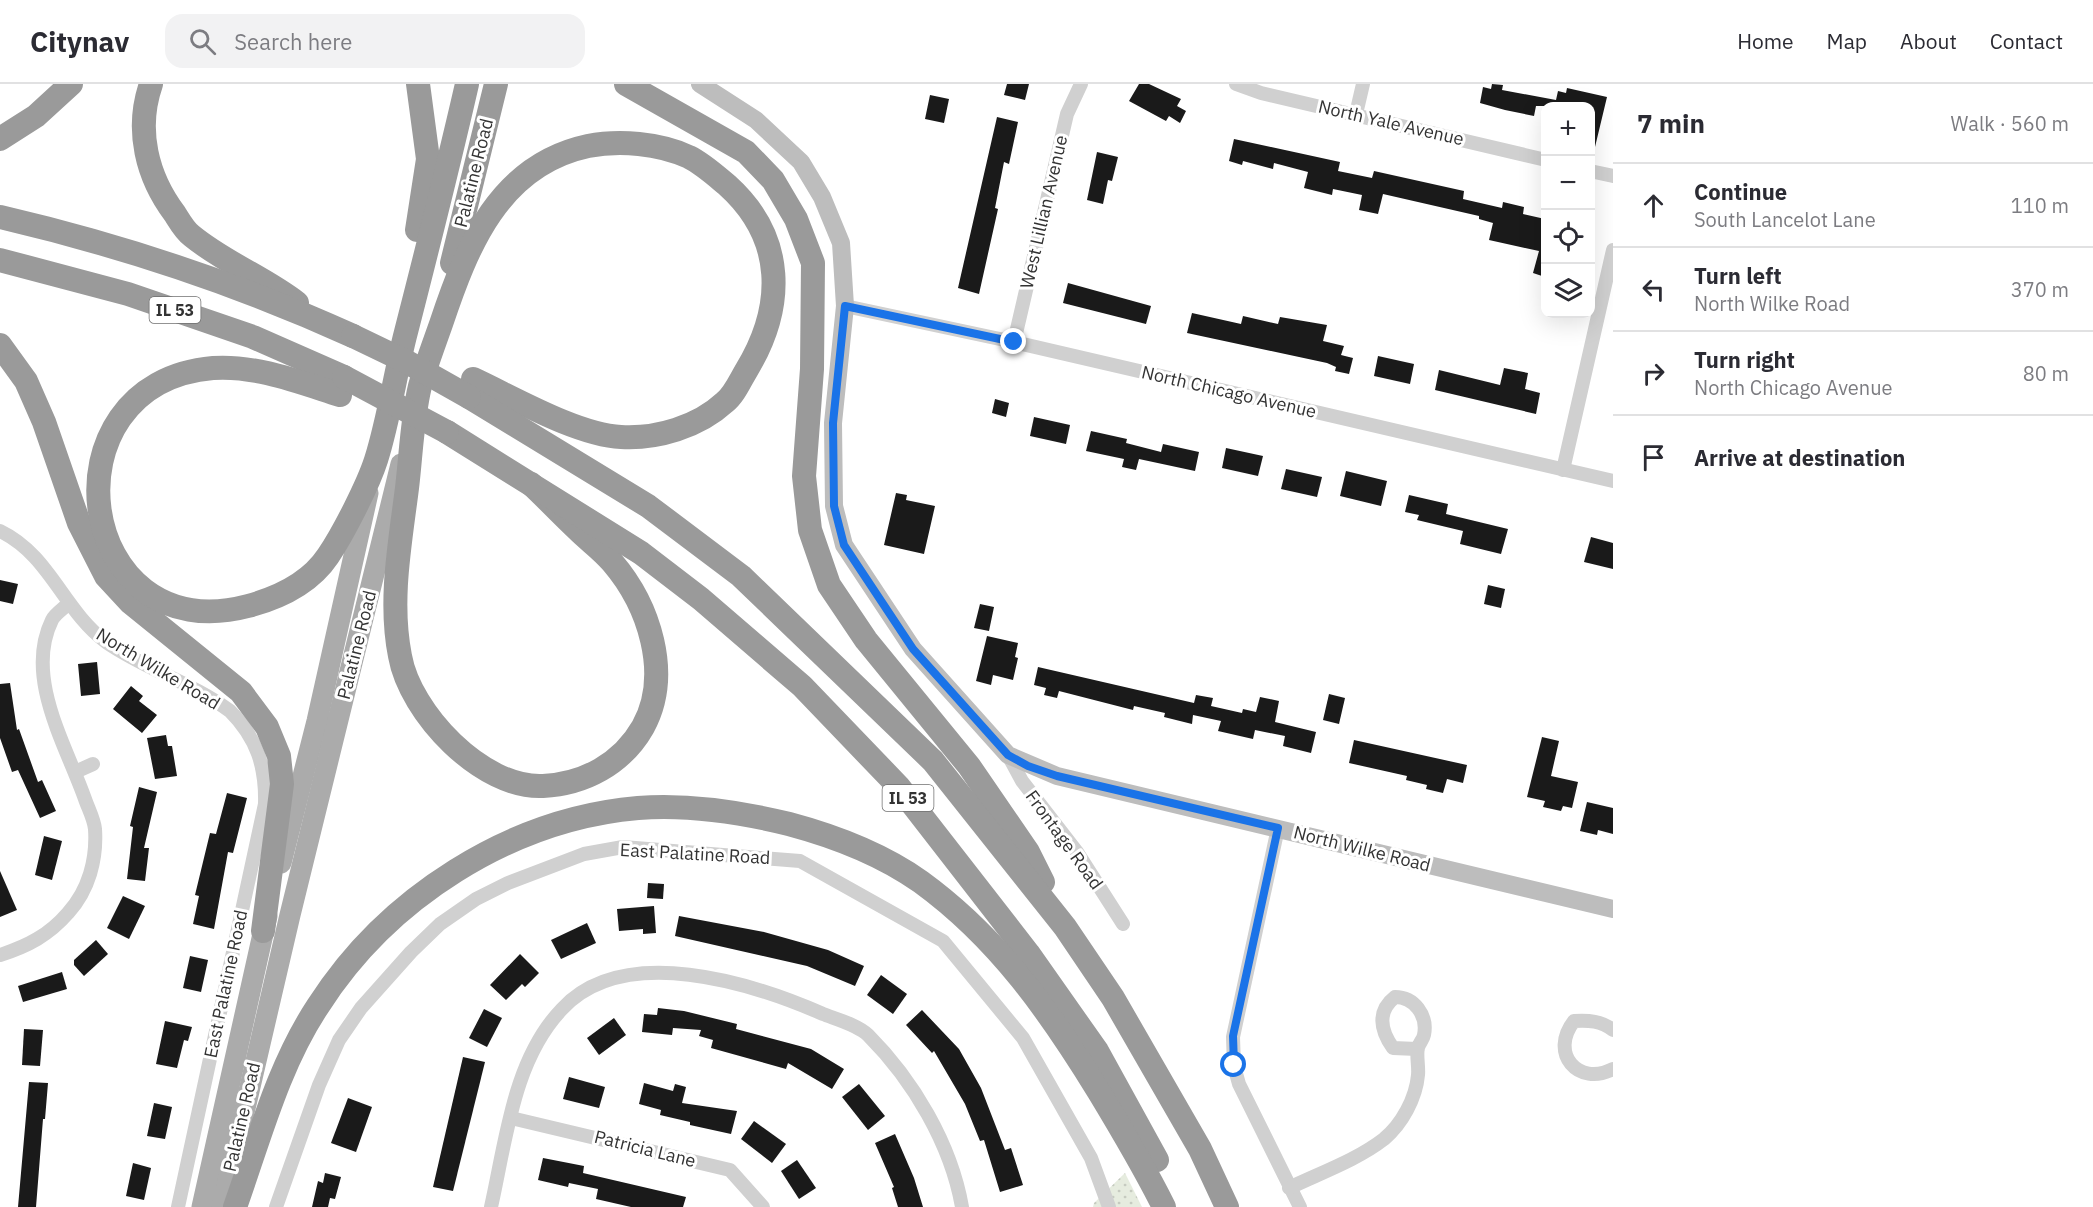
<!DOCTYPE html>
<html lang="en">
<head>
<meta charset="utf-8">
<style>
	:root { --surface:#fff; --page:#f2f2f3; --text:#2b2b33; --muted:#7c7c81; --line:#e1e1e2 }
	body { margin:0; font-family:"IBM Plex Sans",sans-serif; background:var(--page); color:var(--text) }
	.controls { position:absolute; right:18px; top:18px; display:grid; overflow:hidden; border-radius:12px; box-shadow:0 6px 24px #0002 }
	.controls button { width:54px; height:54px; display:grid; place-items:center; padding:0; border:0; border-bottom:2px solid var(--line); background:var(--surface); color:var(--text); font:30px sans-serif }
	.stop { position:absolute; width:18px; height:18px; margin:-14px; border:4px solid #1a73e8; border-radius:50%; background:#fff }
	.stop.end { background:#1a73e8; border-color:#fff; box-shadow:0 2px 6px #0008 }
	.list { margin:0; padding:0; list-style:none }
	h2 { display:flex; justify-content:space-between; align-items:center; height:78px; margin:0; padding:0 24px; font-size:26px }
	h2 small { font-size:20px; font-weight:400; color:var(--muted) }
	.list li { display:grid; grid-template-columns:39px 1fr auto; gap:18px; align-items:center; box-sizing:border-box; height:84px; padding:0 24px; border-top:2px solid var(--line) }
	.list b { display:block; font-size:22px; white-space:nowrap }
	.list p { margin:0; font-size:20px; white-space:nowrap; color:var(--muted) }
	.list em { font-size:20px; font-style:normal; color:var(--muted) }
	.icon { flex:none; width:33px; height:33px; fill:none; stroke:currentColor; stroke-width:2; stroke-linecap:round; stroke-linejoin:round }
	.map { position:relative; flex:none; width:1613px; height:1123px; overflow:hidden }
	header { display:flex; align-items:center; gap:36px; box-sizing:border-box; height:84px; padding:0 30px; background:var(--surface); border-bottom:2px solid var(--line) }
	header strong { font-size:28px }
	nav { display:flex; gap:33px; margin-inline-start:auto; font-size:21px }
	.search { width:420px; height:54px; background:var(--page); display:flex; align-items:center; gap:15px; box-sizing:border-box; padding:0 21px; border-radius:18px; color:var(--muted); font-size:22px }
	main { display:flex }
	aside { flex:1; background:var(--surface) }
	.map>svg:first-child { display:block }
	.park { fill:url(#park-dots) }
	.building { fill:#1a1a1a }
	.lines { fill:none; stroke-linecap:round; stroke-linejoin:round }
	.street { stroke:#d0d0d0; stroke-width:14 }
	.secondary { stroke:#bdbdbd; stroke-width:18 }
	.primary { stroke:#ababab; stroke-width:21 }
	.highway { stroke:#9a9a9a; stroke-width:24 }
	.highway-bridge { stroke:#9a9a9a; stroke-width:24 }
	.route { stroke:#1a73e8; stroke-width:8 }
	.labels { text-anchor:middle; stroke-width:6; stroke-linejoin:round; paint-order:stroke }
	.shield { fill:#fff; stroke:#707070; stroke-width:1.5 }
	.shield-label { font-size:16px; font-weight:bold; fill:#333 }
	.street-label { font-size:18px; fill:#333; stroke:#fff }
</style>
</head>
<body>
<header>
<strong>Citynav</strong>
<div class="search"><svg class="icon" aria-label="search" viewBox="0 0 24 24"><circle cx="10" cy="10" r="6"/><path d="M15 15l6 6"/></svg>Search here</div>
<nav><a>Home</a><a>Map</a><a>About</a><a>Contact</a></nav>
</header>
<main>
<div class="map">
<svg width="1613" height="1123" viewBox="0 0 1613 1123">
	<defs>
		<pattern id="park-dots" width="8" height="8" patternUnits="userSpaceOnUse" patternTransform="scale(1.5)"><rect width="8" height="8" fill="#e6ecdf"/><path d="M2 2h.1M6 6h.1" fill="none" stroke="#c6cbc0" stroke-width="1.8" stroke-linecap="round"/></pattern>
	</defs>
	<rect width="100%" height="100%" fill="#fff"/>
	<path class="park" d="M1125,1089L1142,1123H1093L1094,1119Z"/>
	<g class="building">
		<path d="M1007,0H1029L1025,16L1004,11Z"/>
		<path d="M1139,0H1149L1181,15L1177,22L1186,27L1180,39L1169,32L1166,37L1129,17Z"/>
		<path d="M1492,0L1503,1L1502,6L1556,16L1558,7L1566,9L1567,4L1607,13L1595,63H1590V22H1536L1534,32L1505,26L1480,19L1483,3L1491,5Z"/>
		<path d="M930,11L949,15L944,39L925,35Z"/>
		<path d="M997,33L1018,38L1009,80L1004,78L995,124L998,125L979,210L958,204Z"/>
		<path d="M1234,55L1340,78L1338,87L1372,94L1374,87L1464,107L1463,115L1502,124L1503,118L1524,123L1523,130L1545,135V193L1533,189L1539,167L1489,156L1493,139L1479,135V132L1383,110L1378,130L1359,126L1362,111L1333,105L1332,111L1304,104L1308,88L1274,79L1273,85L1243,77L1242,81L1229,77Z"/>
		<path d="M1097,68L1118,73L1112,97L1108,96L1103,120L1087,116Z"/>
		<path d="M1068,199L1151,222L1146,240L1063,219Z"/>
		<path d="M1192,229L1241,240L1243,232L1278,240L1280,233L1327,241L1323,257L1344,262L1341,271L1353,274L1349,290L1335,287L1336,283L1327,279L1187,249Z"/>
		<path d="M1378,272L1414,280L1410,300L1374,292Z"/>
		<path d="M1504,284L1528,289L1525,305L1540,309L1536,330L1435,306L1439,286L1500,301Z"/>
		<path d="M995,315L1009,319L1006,333L992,329Z"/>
		<path d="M1034,333L1070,341L1066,360L1030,352Z"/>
		<path d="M1091,347L1127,355L1126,359L1161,368L1163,360L1199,368L1195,387L1139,375L1136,386L1122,383L1124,375L1086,367Z"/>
		<path d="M1226,364L1263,372L1258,392L1222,384Z"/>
		<path d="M1286,385L1322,393L1317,413L1281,405Z"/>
		<path d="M1346,387L1387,397L1381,422L1340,412Z"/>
		<path d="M896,409L907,411L906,416L935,422L924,470L884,461Z"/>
		<path d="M1409,411L1448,420L1446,430L1508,445L1501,470L1460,460L1463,447L1417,436L1419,431L1405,428Z"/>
		<path d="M1591,453L1613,459V485L1584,478Z"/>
		<path d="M0,496L18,500L13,520L0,517Z"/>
		<path d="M1488,501L1505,505L1501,524L1484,520Z"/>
		<path d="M980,520L994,523L989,547L974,544Z"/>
		<path d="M987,552L1018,559L1015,573L1018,574L1013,596L993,591L991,601L976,597Z"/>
		<path d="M97,578L100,610L81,612L78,580Z"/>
		<path d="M1038,583L1194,619L1196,611L1213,614L1211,622L1242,629L1243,625L1256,628L1260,613L1279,617L1275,638L1316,648L1311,669L1283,662L1285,652L1255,646L1253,655L1218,647L1221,637L1193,631L1192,640L1164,633L1165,629L1134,622L1133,626L1059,607L1057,614L1044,611L1046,604L1034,601Z"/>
		<path d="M10,599L17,646L19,645L38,698L42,696L56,727L40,734L18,686L12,688L0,654V600Z"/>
		<path d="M131,602L143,612L139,617L157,631L142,649L113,625Z"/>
		<path d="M1329,610L1345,614L1339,640L1323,636Z"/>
		<path d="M166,651L168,662H172L177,692L155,695L147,654Z"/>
		<path d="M1542,653L1559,657L1551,692L1578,698L1572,724L1563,722L1561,727L1543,723L1545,717L1527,713Z"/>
		<path d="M1354,656L1467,681L1463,699L1447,695L1443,709L1426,705L1427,701L1406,696L1407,692L1349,679Z"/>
		<path d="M139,703L157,708L144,764H149L145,797L127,795L133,743L130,742Z"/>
		<path d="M227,709L247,714L233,769L228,768L214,845L193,840L199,812L195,811L210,749L216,750Z"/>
		<path d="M1587,718L1613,724V750L1598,746L1597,751L1580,747Z"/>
		<path d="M44,752L62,757L52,796L35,791Z"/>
		<path d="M0,787L17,826L0,833Z"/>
		<path d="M648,799L664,800L663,815L647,814Z"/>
		<path d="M123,812L145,822L129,855L107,844Z"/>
		<path d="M654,822L656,849L643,850V845L619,847L617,825Z"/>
		<path d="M679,832L764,848L828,866L864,882L855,902L807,882L675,852Z"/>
		<path d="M587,839L596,859L561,875L551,856Z"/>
		<path d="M96,856L108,870L84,892L74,881V876Z"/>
		<path d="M520,870L539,889L525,903L522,900L506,916L490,901Z"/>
		<path d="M190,872L208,876L201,908L183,904Z"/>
		<path d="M62,888L67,905L23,918L18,902Z"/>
		<path d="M881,891L907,910L893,930L867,911Z"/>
		<path d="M658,924L684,927L737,940L736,945L811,965L844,985L832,1005L788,979L786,985L711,964L713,956L699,952L701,946L673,944L672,951L642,948L644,930L657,931Z"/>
		<path d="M484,925L502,934L487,963L469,954Z"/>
		<path d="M922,926L959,965L981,1004L1005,1066L1011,1064L1023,1101L1000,1108L984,1056L980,1057L965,1020L934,967L932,969L906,941Z"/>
		<path d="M614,934L626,951L599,971L587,954Z"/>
		<path d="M165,937L192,943L188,957L184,956L177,984L156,980Z"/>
		<path d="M24,945L43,946L40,982L22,981Z"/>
		<path d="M463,973L485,978L453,1107L433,1103Z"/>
		<path d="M569,993L605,1003L599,1024L563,1015Z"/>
		<path d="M29,998L48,999L45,1035H43L36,1123H18Z"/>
		<path d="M644,999L673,1007L675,1000L686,1003L682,1019L737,1027L731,1050L690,1041V1038L660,1031L661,1026L639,1020Z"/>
		<path d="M859,1000L885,1032L868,1046L842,1013Z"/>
		<path d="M348,1014L372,1023L356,1068L331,1059Z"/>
		<path d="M154,1019L172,1023L165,1055L147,1052Z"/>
		<path d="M754,1037L786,1060L772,1079L741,1055Z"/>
		<path d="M895,1050L914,1094L923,1123H898L892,1104L894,1103L875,1059Z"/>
		<path d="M543,1074L584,1082L583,1089L686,1113L683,1123H631L596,1115L598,1105L569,1099L568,1103L538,1096Z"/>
		<path d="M797,1076L816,1104L799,1115L781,1087Z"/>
		<path d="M133,1079L151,1084L144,1116L126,1112Z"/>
		<path d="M325,1089L341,1093L335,1115L330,1114L328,1123H312L318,1097L323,1099Z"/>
	</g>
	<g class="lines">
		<g class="street">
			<path d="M1236,0L1261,9L1546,76"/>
			<path d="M1356,30L1363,0"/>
			<path d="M1590,87L1613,92"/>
			<path d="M845,222L1014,258L1613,397"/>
			<path d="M1014,258L1067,30L1081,0"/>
			<path d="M1563,386L1613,166"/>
			<path d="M0,447C50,471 63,526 106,558C145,585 192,599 230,627C257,654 266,683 265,720L178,1123"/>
			<path d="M1008,671L1022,697L1077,768L1123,840"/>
			<path d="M75,688L93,680"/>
			<path d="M1278,744L1233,953L1234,982L1239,1000L1300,1123"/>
			<path d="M0,871C28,862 49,851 68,829C89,806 97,775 95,745C94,735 88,724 85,715C66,661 24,593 52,536C55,530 63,525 68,520"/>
			<path d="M1613,946C1601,937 1589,936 1574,937C1549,969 1578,1003 1613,985"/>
			<path d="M511,1034L730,1086L763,1123"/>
			<path d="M1289,1104C1320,1089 1357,1076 1384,1055C1402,1040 1416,1014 1418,991C1419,983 1416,971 1418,964C1419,959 1423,956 1424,951C1428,931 1414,913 1395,913C1377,927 1380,946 1393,964L1417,965"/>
			<path d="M276,1123L319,1001L339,956L361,924L411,868L440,840L476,815L508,799L584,770L623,763L800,777L943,857L1023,954L1091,1074L1109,1123"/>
			<path d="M491,1123C506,1057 513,976 562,925C624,858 752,899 823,930C836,935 858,941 868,951C913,996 951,1060 962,1123"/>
		</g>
		<path class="secondary" d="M700,0L756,36L801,78L822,113L841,159L845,222L833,339L834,422L844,461L913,565L1008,671L1057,692L1613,825"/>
		<g class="primary">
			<path d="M281,779L317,637L368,409"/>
			<path d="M202,1123L267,832"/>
			<path d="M222,1123L290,831L401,380"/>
		</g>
		<g class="highway">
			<path d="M151,0C135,46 147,93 175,130C180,138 185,147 192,152C225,179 265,194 297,219"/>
			<path d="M626,0L746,68L773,96L796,135L813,179L812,285L804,392L810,446L829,501L866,556L969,682L1028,768L1043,798"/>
			<path d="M0,55L36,32L71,0"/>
			<path d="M0,133C120,161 241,201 353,252"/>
			<path d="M417,146L428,75L418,0"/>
			<path d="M0,176L128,210L253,253L344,293"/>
			<path d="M452,179L496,0"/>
			<path d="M0,261L26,297L44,338L79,439L106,492L131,519L241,608L267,643L279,672L282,700L263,847"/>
			<path d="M473,295C514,314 577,351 621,353C657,355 698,343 725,318C734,311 740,297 746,287C785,223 786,154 727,101C715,91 703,80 689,73C659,59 619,56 588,62C499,81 467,162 441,240C434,260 426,281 420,302C412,335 411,371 407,404C400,460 389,517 400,572C410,629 482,705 543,702C584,700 622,680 643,643C672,590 649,521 612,478C602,466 589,457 578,446C562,431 547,415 531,400"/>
			<path d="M340,311C299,298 256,281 213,284C38,299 74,568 248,522C278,514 310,499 328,472C343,450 368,401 376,376C389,335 395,290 406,248C427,166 448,83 467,0"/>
			<path d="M469,313L648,422L741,492L933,677L1065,843L1113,914L1200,1065L1227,1123"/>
			<path d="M447,348L641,469L701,515L802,602L899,703L1028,869L1097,967L1157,1076"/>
			<path d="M235,1123C259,1056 278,982 318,922C387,814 510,735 638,724C689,720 740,728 789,740C834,752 883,771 921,798C998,854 1050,928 1099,1008C1122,1046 1144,1083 1164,1123"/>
		</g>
		<g class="highway-bridge">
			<path d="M353,252L407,278L469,313"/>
			<path d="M344,293L447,348"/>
		</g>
	</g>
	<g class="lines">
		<path class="route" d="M1014,258L845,222L833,339L834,422L844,461L913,565L1008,671L1028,682L1057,692L1278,744L1233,952L1234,981"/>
	</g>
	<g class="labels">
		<g class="shield">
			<rect x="149.5" y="213" width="51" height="26" rx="4.5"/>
			<rect x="882.5" y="701" width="51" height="26" rx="4.5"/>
		</g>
		<g class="shield-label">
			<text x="175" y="232">IL 53</text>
			<text x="908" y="720">IL 53</text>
		</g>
		<g class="street-label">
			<text transform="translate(1391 39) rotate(13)" y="6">North Yale Avenue</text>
			<text transform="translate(474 89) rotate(-76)" y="6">Palatine Road</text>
			<text transform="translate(1044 128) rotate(-77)" y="6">West Lillian Avenue</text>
			<text transform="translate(1229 308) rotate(13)" y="6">North Chicago Avenue</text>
			<text transform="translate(357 561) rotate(-76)" y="6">Palatine Road</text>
			<text transform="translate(158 585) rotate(31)" y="6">North Wilke Road</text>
			<text transform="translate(1064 756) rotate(54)" y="6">Frontage Road</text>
			<text transform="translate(1362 765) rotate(14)" y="6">North Wilke Road</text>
			<text transform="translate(695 770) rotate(3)" y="6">East Palatine Road</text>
			<text transform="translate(226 900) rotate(-78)" y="6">East Palatine Road</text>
			<text transform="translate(242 1033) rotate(-77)" y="6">Palatine Road</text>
			<text transform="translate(645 1065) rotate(14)" y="6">Patricia Lane</text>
		</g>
	</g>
</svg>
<div class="controls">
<button>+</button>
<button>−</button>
<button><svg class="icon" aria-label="locate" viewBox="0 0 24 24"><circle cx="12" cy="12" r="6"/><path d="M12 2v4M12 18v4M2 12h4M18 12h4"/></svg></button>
<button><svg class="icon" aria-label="layers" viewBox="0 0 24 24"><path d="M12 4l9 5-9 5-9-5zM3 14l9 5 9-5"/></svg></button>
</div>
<div class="stop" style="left:1234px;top:981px"></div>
<div class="stop end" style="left:1014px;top:258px"></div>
</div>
<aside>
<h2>7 min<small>Walk · 560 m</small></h2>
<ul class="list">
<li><svg class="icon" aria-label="ahead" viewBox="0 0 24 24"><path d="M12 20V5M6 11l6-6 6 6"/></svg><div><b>Continue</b><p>South Lancelot Lane</p></div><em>110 m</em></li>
<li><svg class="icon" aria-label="left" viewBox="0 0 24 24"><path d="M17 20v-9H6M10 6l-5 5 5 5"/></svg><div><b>Turn left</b><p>North Wilke Road</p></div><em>370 m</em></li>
<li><svg class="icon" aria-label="right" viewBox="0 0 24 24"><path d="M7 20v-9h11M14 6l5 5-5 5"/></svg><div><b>Turn right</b><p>North Chicago Avenue</p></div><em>80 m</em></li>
<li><svg class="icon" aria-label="arrive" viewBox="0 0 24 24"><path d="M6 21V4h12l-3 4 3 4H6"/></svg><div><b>Arrive at destination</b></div></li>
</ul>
</aside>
</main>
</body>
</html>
